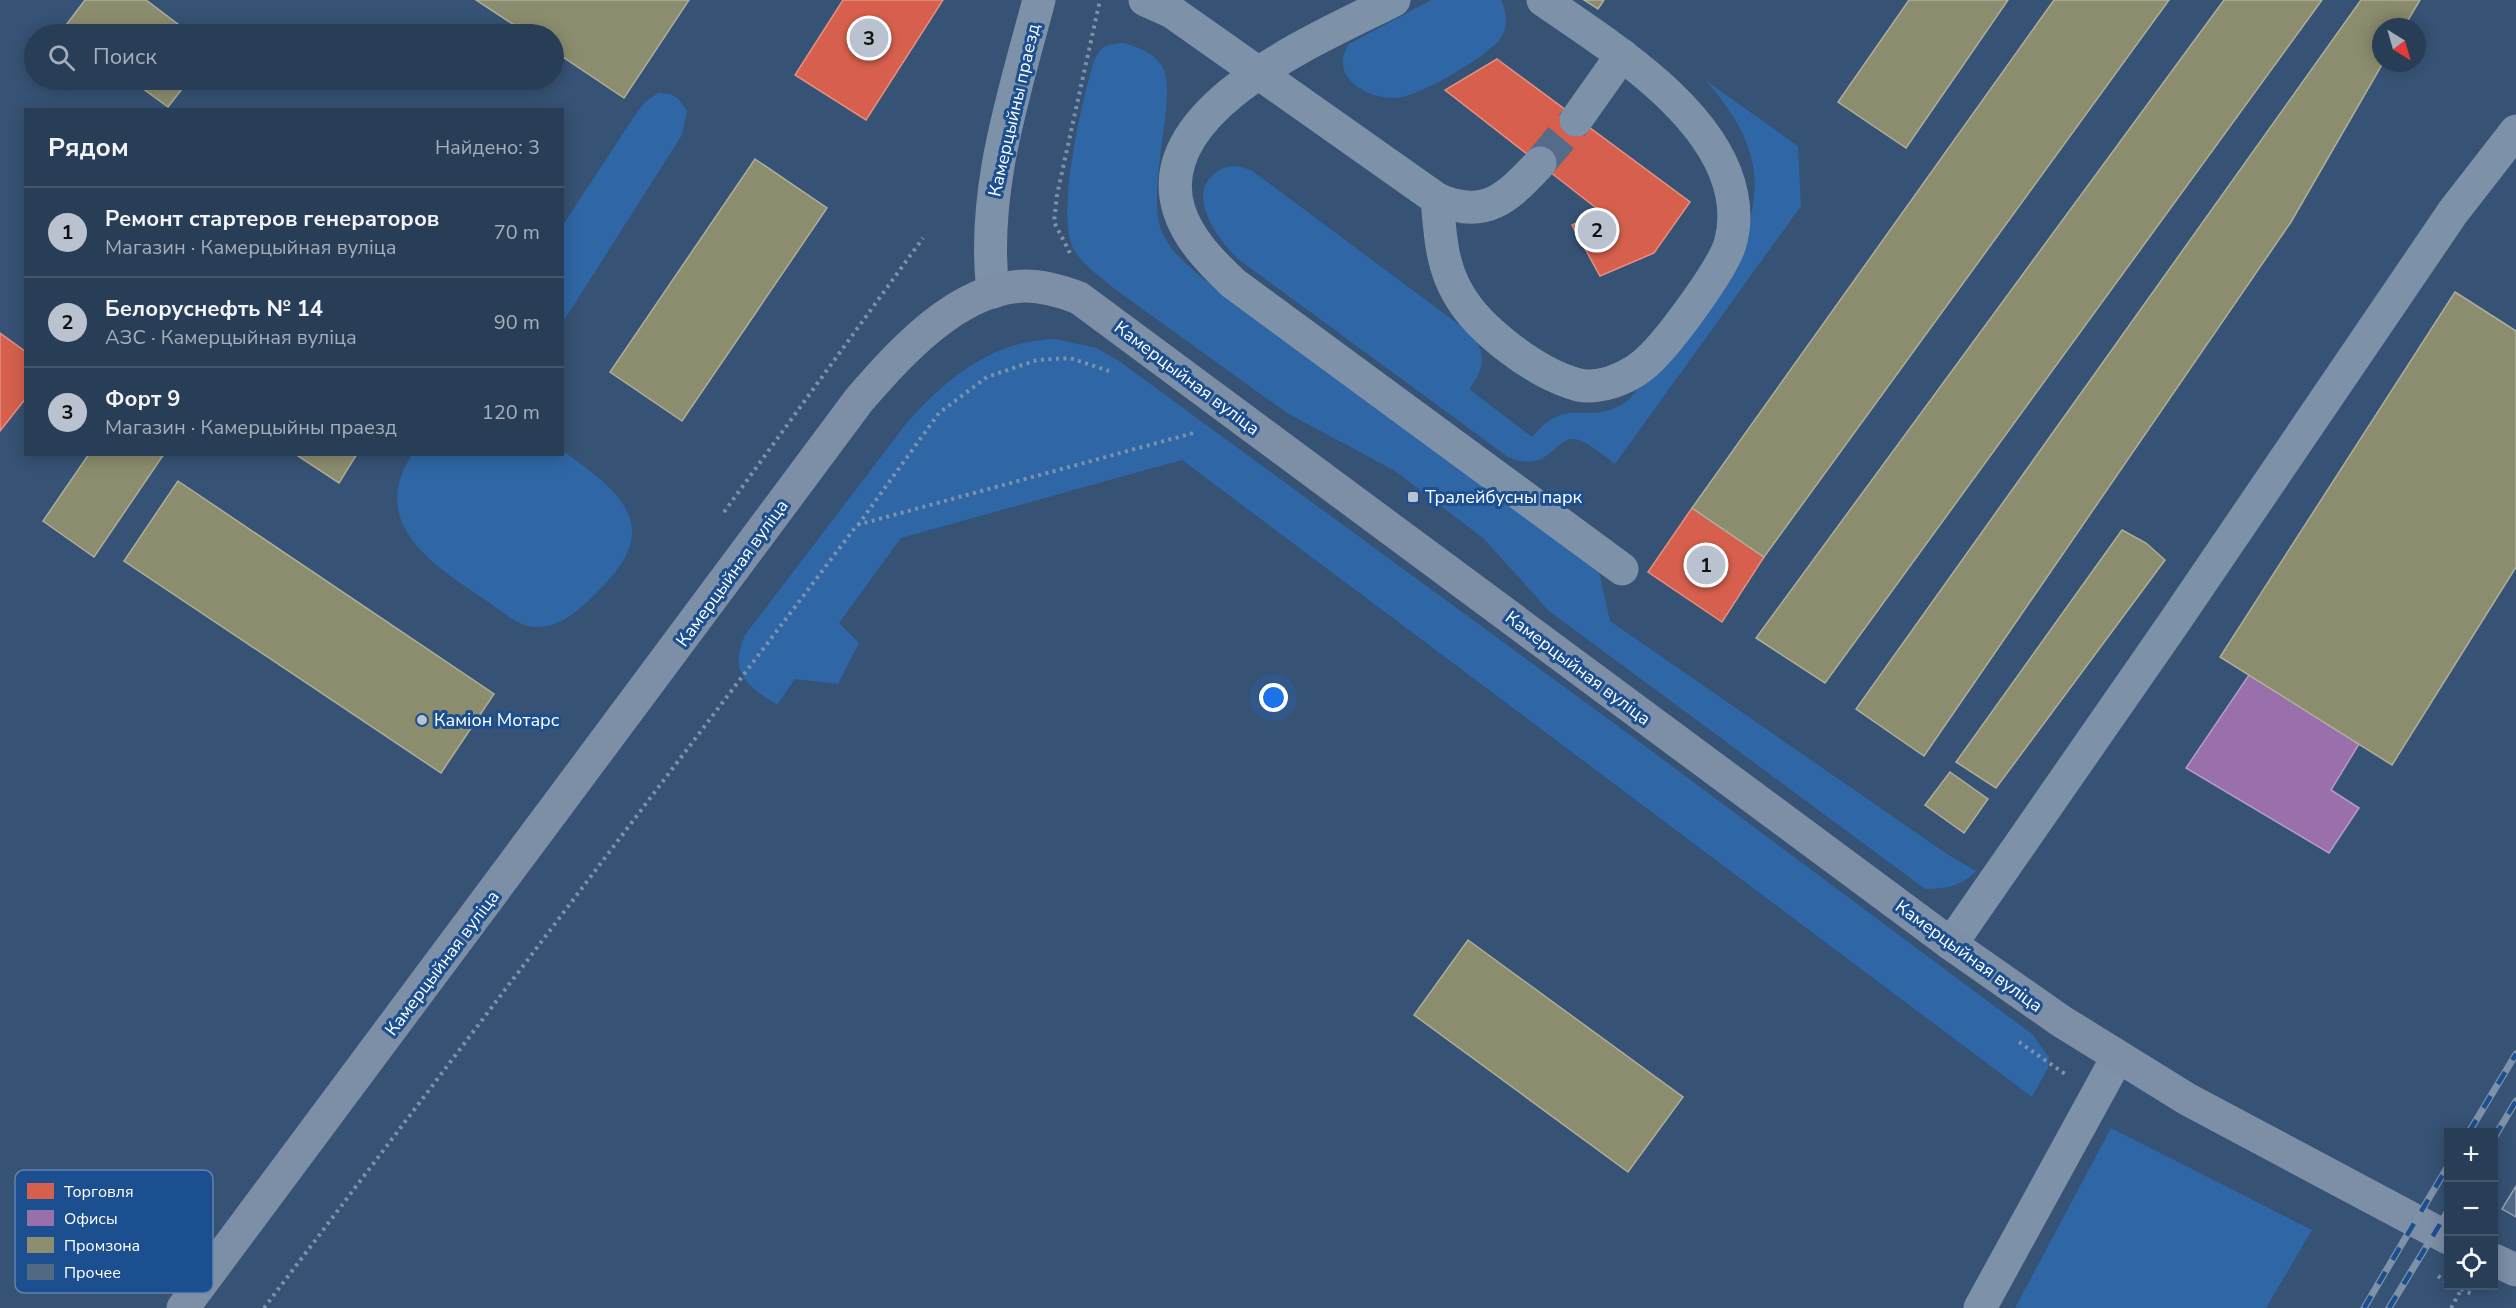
<!DOCTYPE html>
<html lang="ru">
<head>
<meta charset="utf-8">
<style>
	:root { --surface:#283e57; --page:#30455d; --text:#f1f3f6; --muted:#a5aeba; --line:#44576d; --accent:#b9c2ce }
	body { margin:0; font-family:"Nunito Sans",sans-serif; background:var(--page); color:var(--text) }
	.controls { position:absolute; right:18px; bottom:18px; display:grid; overflow:hidden; border-radius:0px; box-shadow:0 3px 15px #0003 }
	.controls button { width:54px; height:54px; display:grid; place-items:center; padding:0; border:0; border-bottom:2px solid var(--line); background:var(--surface); color:var(--text); font:30px sans-serif }
	.compass { position:absolute; left:2372px; top:18px; width:54px; height:54px; border-radius:50%; background:var(--surface); box-shadow:0 3px 15px #0003; rotate:143deg }
	.you { position:absolute; left:1274px; top:698px; width:21px; height:21px; margin:-15px; border:4px solid #fff; border-radius:50%; background:#1a73e8; box-shadow:0 0 0 9px #1a73e833 }
	.badge { display:grid; place-items:center; width:39px; height:39px; border-radius:50%; background:var(--accent); color:#111; font-size:20px; font-weight:700 }
	.pin { position:absolute; translate:-50% -50%; border:3px solid #fff; box-shadow:0 2px 6px #0006 }
	.list { margin:0; padding:0; list-style:none }
	h2 { display:flex; justify-content:space-between; align-items:center; height:78px; margin:0; padding:0 24px; font-size:26px }
	h2 small { font-size:20px; font-weight:400; color:var(--muted) }
	.list li { display:grid; grid-template-columns:39px 1fr auto; gap:18px; align-items:center; box-sizing:border-box; height:90px; padding:0 24px; border-top:2px solid var(--line) }
	.list b { display:block; font-size:22px; white-space:nowrap }
	.list p { margin:0; font-size:20px; white-space:nowrap; color:var(--muted) }
	.list em { font-size:20px; font-style:normal; color:var(--muted) }
	.icon { flex:none; width:33px; height:33px; fill:none; stroke:currentColor; stroke-width:2; stroke-linecap:round; stroke-linejoin:round }
	.map { position:relative; flex:none; width:2516px; height:1308px; overflow:hidden }
	.search { position:absolute; background:var(--surface); box-shadow:0 3px 15px #0003; left:24px; top:24px; width:540px; height:66px; display:flex; align-items:center; gap:15px; box-sizing:border-box; padding:0 21px; border-radius:33px; color:var(--muted); font-size:22px }
	.panel { position:absolute; background:var(--surface); box-shadow:0 3px 15px #0003; left:24px; top:108px; width:540px; height:348px; border-radius:0px }
	.map>svg:first-child { display:block }
	.green { fill:#2f66a5 }
	.shops { fill:#d6604d; stroke:#e29082; stroke-width:1.5 }
	.offices { fill:#9970ab; stroke:#b89bc4; stroke-width:1.5 }
	.industry { fill:#8c8c6e; stroke:#aeae9a; stroke-width:1.5 }
	.building { fill:#526984; stroke:#92a2b6; stroke-width:1.5 }
	.lines { fill:none; stroke-linecap:round; stroke-linejoin:round }
	.minor-tunnel { stroke:#546c89; stroke-width:33; stroke-dasharray:33 16; stroke-linecap:butt }
	.path { stroke:#7d92a8; stroke-width:4; stroke-dasharray:3 4.5; stroke-linecap:butt }
	.minor { stroke:#7d92a8; stroke-width:33 }
	.major { stroke:#7d8ea7; stroke-width:33 }
	.rail-casing { stroke:#7e92a7; stroke-width:7 }
	.rail { stroke:#1b4f8f; stroke-width:4.5; stroke-dasharray:14; stroke-linecap:butt }
	.poi-dot { fill:#b9c2ce; stroke:#1b4f8f; stroke-width:2 }
	.labels { text-anchor:middle; stroke-width:6; stroke-linejoin:round; paint-order:stroke }
	.street-label { font-size:18px; fill:#fff; stroke:#1b4f8f }
	.poi-label { font-size:18px; fill:#fff; stroke:#1b4f8f; text-anchor:start }
	.key { fill:#1b4f8f; stroke:#5f84b1; stroke-width:1.5 }
	.key-label { font-size:16px; fill:#fff }
</style>
</head>
<body>
<div class="map">
<svg width="2516" height="1308" viewBox="0 0 2516 1308">
	<rect width="100%" height="100%" fill="#365274"/>
	<g class="green">
		<path d="M1431,0H1501C1507,13 1509,26 1500,39C1487,57 1419,96 1397,98C1368,100 1327,77 1349,44Z"/>
		<path d="M1123,43C1138,47 1153,52 1162,66C1179,92 1146,186 1161,229C1170,255 1199,274 1220,292L1599,572L1610,621L1947,854L1976,871C1962,886 1945,889 1925,889L1549,611L1484,539L1395,471L1287,413L1116,290C1102,278 1081,264 1073,248C1056,211 1082,101 1094,61C1101,46 1106,44 1123,43Z"/>
		<path d="M1705,80L1798,146L1801,206L1615,464C1604,456 1592,445 1579,440C1554,432 1552,476 1508,457L1238,259C1219,240 1185,196 1215,173C1228,164 1237,165 1251,170L1473,335C1487,357 1484,369 1469,389L1532,437C1569,392 1588,430 1630,399L1743,240C1769,175 1749,129 1705,80Z"/>
		<path d="M658,93C673,93 679,97 687,111L682,135L563,322V225L635,115L645,102Z"/>
		<path d="M1055,339L1096,348L1119,361L1641,743L2032,1034L2049,1057L2048,1068L2032,1097L1182,460L901,538L839,623L859,643L838,684L795,679L777,705C747,685 728,673 745,635L902,429C941,382 991,340 1055,339Z"/>
		<path d="M563,451C626,496 665,529 594,595C578,611 561,627 536,627C518,627 499,609 484,599C434,566 367,523 412,455L562,454Z"/>
		<path d="M2111,1128L2312,1230L2266,1308H2015Z"/>
	</g>
	<g class="shops">
		<path d="M843,0H943L866,120L795,75Z"/>
		<path d="M1497,59L1690,202L1654,253L1600,276L1572,225L1600,211L1445,90Z"/>
		<path d="M0,333L26,352V398L0,431Z"/>
		<path d="M1692,508L1764,557L1722,622L1648,572Z"/>
	</g>
	<path class="offices" d="M2249,675L2359,744L2331,790L2359,808L2329,853L2186,768Z"/>
	<g class="industry">
		<path d="M85,0H146L191,34H71L63,29Z"/>
		<path d="M476,0H689L624,98L554,51V34H528Z"/>
		<path d="M1584,0H1604L1598,9Z"/>
		<path d="M1909,0H2008L1906,148L1838,102Z"/>
		<path d="M2054,0H2169L1764,557L1692,508Z"/>
		<path d="M2224,0H2322L1825,683L1756,638Z"/>
		<path d="M2361,0H2420L2404,27H2381V63H2383L2291,222L1924,756L1856,709Z"/>
		<path d="M131,80H189L168,107Z"/>
		<path d="M755,159L827,208L682,421L610,372Z"/>
		<path d="M2455,292L2516,331V567L2392,765L2220,657Z"/>
		<path d="M89,454H164L94,557L43,521Z"/>
		<path d="M295,454H357L339,483Z"/>
		<path d="M178,481L494,694L441,773L124,561Z"/>
		<path d="M2122,530L2146,543L2165,560L1996,788L1956,762Z"/>
		<path d="M1950,772L1988,799L1964,833L1925,805Z"/>
		<path d="M1468,940L1683,1097L1628,1172L1414,1015Z"/>
	</g>
	<path class="building" d="M2516,1186V1217L2502,1209Z"/>
	<g class="lines">
		<path class="minor-tunnel" d="M1540,163L1576,120"/>
		<g class="path">
			<path d="M1070,253L1054,222L1057,195L1100,0"/>
			<path d="M724,512L923,238"/>
			<path d="M858,525L939,413L987,377L1037,360L1070,358L1109,371"/>
			<path d="M2019,1042L2065,1074"/>
			<path d="M2438,1276L2448,1283"/>
			<path d="M2454,1286L2472,1294"/>
			<path d="M264,1308L857,525L1197,432"/>
			<path d="M2451,1308L2461,1290"/>
		</g>
		<g class="minor">
			<path d="M1145,0L1172,12L1437,199C1440,232 1441,266 1459,295C1479,330 1534,371 1572,383C1584,388 1599,386 1612,382C1627,377 1643,367 1654,355C1674,334 1722,270 1730,244C1737,220 1734,195 1725,172C1696,99 1605,43 1543,0"/>
			<path d="M1394,0C1325,36 1147,107 1179,210C1188,239 1211,262 1233,283L1622,569"/>
			<path d="M1576,120L1622,55"/>
			<path d="M1437,199C1486,221 1508,197 1540,163"/>
			<path d="M993,292C981,192 1014,95 1039,0"/>
			<path d="M1951,944L2173,624L2453,212L2516,131"/>
			<path d="M1980,1308L2117,1058"/>
		</g>
		<g class="major">
			<path d="M2494,1260L2516,1270"/>
			<path d="M183,1308L859,400C899,354 958,287 1025,286C1044,286 1061,291 1079,298L1951,944L2061,1021L2187,1099L2448,1238"/>
		</g>
		<defs>
			<g id="rail">
				<path d="M2469,1132L2516,1054"/>
				<path d="M2494,1138L2516,1101"/>
				<path d="M2364,1308L2448,1166"/>
				<path d="M2389,1308L2448,1211"/>
			</g>
		</defs>
		<use href="#rail" class="rail-casing"/>
		<use href="#rail" class="rail"/>
	</g>
	<g class="poi-dot">
		<rect x="1407" y="491" width="12" height="12" rx="3"/>
		<circle cx="422" cy="720" r="6"/>
	</g>
	<g class="labels">
		<g class="street-label">
			<text transform="translate(1014 110) rotate(-77)" y="6">Камерцыйны праезд</text>
			<text transform="translate(1187 378) rotate(37)" y="6">Камерцыйная вуліца</text>
			<text transform="translate(732 573) rotate(-54)" y="6">Камерцыйная вуліца</text>
			<text transform="translate(1578 668) rotate(37)" y="6">Камерцыйная вуліца</text>
			<text transform="translate(1969 956) rotate(36)" y="6">Камерцыйная вуліца</text>
			<text transform="translate(442 963) rotate(-53)" y="6">Камерцыйная вуліца</text>
		</g>
		<g class="poi-label">
			<text x="1425" y="503">Тралейбусны парк</text>
			<text x="434" y="726">Каміон Мотарс</text>
		</g>
	</g>
	<rect x="15" y="1170" width="198" height="123" rx="9" class="key"/>
	<rect x="27" y="1183" width="27" height="16" fill="#d6604d"/>
	<rect x="27" y="1210" width="27" height="16" fill="#9970ab"/>
	<rect x="27" y="1237" width="27" height="16" fill="#8c8c6e"/>
	<rect x="27" y="1264" width="27" height="16" fill="#526984"/>
	<g class="key-label">
		<text x="64" y="1197">Торговля</text>
		<text x="64" y="1224">Офисы</text>
		<text x="64" y="1251">Промзона</text>
		<text x="64" y="1278">Прочее</text>
	</g>
</svg>
<div class="controls">
<button>+</button>
<button>−</button>
<button><svg class="icon" aria-label="locate" viewBox="0 0 24 24"><circle cx="12" cy="12" r="6"/><path d="M12 2v4M12 18v4M2 12h4M18 12h4"/></svg></button>
</div>
<svg class="compass" viewBox="-18 -18 36 36"><path d="M0-13l5 13h-10z" fill="#e53935"/><path d="M0 13l5-13h-10z" fill="#a5aeba"/></svg>
<div class="you"></div>
<div class="pin badge" style="left:1706px;top:565px">1</div>
<div class="pin badge" style="left:1597px;top:230px">2</div>
<div class="pin badge" style="left:869px;top:38px">3</div>
<div class="search"><svg class="icon" aria-label="search" viewBox="0 0 24 24"><circle cx="10" cy="10" r="6"/><path d="M15 15l6 6"/></svg>Поиск</div>
<section class="panel">
<h2>Рядом<small>Найдено: 3</small></h2>
<ul class="list">
<li><span class="badge">1</span><div><b>Ремонт стартеров генераторов</b><p>Магазин · Камерцыйная вуліца</p></div><em>70 m</em></li>
<li><span class="badge">2</span><div><b>Белоруснефть № 14</b><p>АЗС · Камерцыйная вуліца</p></div><em>90 m</em></li>
<li><span class="badge">3</span><div><b>Форт 9</b><p>Магазин · Камерцыйны праезд</p></div><em>120 m</em></li>
</ul>
</section>
</div>
</body>
</html>
